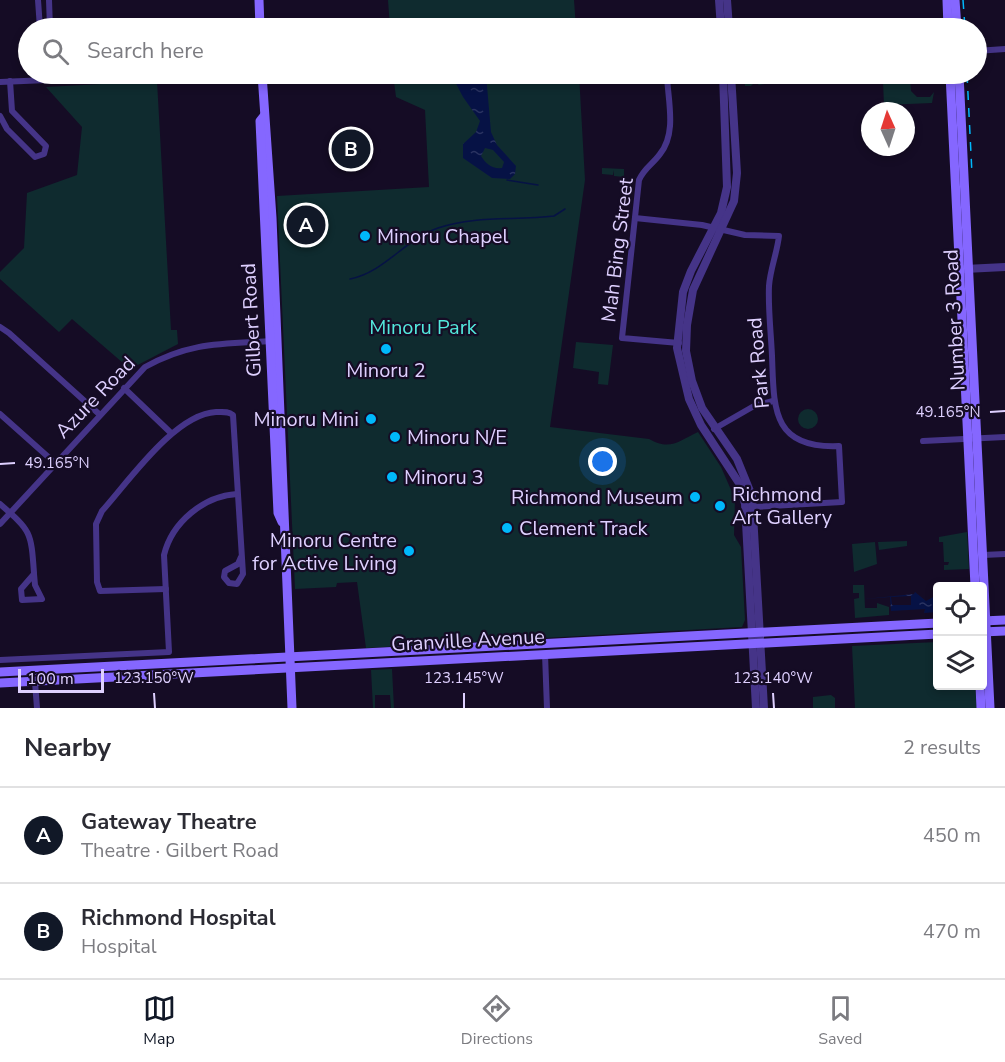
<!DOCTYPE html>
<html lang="en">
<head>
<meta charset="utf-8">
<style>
	:root { --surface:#fff; --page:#f2f2f3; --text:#2b2b33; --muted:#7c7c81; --line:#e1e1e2; --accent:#111827 }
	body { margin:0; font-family:"Nunito Sans",sans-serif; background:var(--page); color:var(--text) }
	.controls { position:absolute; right:18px; bottom:18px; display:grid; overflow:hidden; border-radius:6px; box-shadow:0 3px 9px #0003 }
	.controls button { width:54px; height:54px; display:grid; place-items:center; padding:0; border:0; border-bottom:2px solid var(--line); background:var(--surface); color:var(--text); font:30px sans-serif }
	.compass { position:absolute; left:861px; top:102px; width:54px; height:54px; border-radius:50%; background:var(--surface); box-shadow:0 3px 9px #0003; rotate:357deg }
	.scale { position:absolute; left:18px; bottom:15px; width:86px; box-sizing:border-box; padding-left:6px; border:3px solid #ded0ff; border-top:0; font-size:16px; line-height:21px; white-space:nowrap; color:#ded0ff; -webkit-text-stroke:4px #150c25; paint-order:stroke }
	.you { position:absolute; left:603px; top:462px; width:21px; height:21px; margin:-15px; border:4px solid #fff; border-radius:50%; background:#1a73e8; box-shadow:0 0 0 9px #1a73e833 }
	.badge { display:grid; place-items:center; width:39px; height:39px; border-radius:50%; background:var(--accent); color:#fff; font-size:20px; font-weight:700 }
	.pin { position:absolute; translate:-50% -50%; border:3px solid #fff; box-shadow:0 2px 6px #0006 }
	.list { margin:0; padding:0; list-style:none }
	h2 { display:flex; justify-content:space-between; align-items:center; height:78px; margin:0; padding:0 24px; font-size:26px }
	h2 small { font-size:20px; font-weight:400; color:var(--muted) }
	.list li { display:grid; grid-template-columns:39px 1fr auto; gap:18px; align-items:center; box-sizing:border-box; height:96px; padding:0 24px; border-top:2px solid var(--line) }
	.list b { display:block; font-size:22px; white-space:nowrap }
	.list p { margin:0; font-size:20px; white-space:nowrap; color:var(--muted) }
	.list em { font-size:20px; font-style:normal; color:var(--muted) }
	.icon { flex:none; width:33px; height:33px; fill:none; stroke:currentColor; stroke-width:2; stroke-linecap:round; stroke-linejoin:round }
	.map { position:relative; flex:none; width:1005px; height:708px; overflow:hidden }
	.search { position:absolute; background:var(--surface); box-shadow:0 3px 9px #0003; left:18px; right:18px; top:18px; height:66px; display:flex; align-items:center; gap:15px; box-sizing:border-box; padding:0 21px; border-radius:33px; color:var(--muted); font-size:22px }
	.sheet { height:270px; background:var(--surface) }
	nav { display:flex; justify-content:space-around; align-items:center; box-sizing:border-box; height:84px; border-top:2px solid var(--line); background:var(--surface); font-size:16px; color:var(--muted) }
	nav a { display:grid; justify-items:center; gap:3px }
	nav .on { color:var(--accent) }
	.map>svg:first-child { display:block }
	.green { fill:#0f2b2f }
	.water { fill:url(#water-ripples); fill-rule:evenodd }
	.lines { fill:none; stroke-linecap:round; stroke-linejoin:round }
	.stream { stroke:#061245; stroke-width:1.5 }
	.minor { stroke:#453488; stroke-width:6 }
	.tertiary { stroke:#453488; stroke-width:8 }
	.secondary { stroke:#8567ff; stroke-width:9 }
	.rail { stroke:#00b8fb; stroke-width:1.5; stroke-dasharray:9 8; stroke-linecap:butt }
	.ticks { fill:none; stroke:#ded0ff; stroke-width:2 }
	.poi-dot { fill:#00b8fb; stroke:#150c25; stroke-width:2 }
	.labels { text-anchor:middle; stroke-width:4.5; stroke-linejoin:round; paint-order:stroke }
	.poi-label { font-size:20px; fill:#ded0ff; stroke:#150c25; text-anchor:start }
	.street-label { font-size:20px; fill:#ded0ff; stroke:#150c25 }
	.park-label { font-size:20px; fill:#53e9dd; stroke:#150c25 }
	.ticks-label { font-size:15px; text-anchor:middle; fill:#ded0ff; stroke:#150c25; stroke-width:4.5; stroke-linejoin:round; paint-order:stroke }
</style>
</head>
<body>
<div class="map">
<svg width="1005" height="708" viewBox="0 0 1005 708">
	<defs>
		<pattern id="water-ripples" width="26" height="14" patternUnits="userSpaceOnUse" patternTransform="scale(1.5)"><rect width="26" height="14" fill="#061245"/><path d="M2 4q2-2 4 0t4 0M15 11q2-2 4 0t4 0" fill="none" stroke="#2a3361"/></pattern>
	</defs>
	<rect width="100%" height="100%" fill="#150c25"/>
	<g class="green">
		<path d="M388,0H574L576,28H390Z"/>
		<path d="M393,74H579L585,180L550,427L649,439C670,451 679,441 698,432L721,467L735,499L734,535L741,547L745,620L742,627L366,648L357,582L337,583L336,587L295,589L277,196L429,187L425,110L396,97Z"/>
		<path d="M745,74H775V82L759,85L755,82L751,86H745Z"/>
		<path d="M910,79L911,91L917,97H930L934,92L932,103L884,105L883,82Z"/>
		<path d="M157,81L171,330H177L178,344L130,369L72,319L59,332L0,279V272L24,248L27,193L77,175L82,127L46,87Z"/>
		<path d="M602,168L624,169V177L614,176V170L613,175L602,174Z"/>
		<path d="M576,342L613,345L608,385L598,384L599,372L573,368Z"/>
		<circle cx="808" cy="419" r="10"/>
		<path d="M967,532L969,569L944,570V565H948L949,562H944L943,542H939V537Z"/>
		<path d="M907,541V546L879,550L878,542Z"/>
		<path d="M875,542L877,564L854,572L852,544Z"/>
		<path d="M853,585H864L865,608H877V603L889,607V615L855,618L854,599L859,598V593H853Z"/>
		<path d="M937,642L938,686H975L977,708H855L852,646Z"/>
		<path d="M392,669L394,708H391L390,695H375V708H373L371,670Z"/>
		<path d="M831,695L835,698V708H813V697Z"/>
	</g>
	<g class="water">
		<path d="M451,74H470L474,81L478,74H486L491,132L497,145L516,166L515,174L510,179L492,178L463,158V144L476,132L480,121L463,97ZM485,148L493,150L504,162L502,168C492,169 486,164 481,156Z"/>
		<path d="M915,592L926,601L937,595V612L924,613L925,609L891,611L890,597L865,599L914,594ZM911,596V605H892L891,597Z"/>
	</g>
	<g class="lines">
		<g class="stream">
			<path d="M507,180L538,185"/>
			<path d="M350,279C385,272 405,239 438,228C476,215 515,221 554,216L565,209"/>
		</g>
		<g class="minor">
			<path d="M38,0L40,28"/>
			<path d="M49,0L50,28"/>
			<path d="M976,51L1005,49"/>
			<path d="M667,76C668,101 677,133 660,154C653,164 644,168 639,180L622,338L679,343"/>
			<path d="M567,81L718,74"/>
			<path d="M0,82L190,74"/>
			<path d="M0,116L7,129L35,157L44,154L46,146L12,111L10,81"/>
			<path d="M635,218L702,225L745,235L779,236C777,253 770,270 769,286C768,309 771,333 772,356C774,407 771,449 839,446L842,502L754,507"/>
			<path d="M0,327L9,333L99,414"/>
			<path d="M124,388L171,433"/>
			<path d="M0,414L55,463"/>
			<path d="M714,429L754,406L773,401"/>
			<path d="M923,441L1005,437"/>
			<path d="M0,504C31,531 31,531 34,573"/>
			<path d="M0,524L145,367C190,342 221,344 271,341"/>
			<path d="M983,555L1005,554"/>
			<path d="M34,574L35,585L42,599L22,600L21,589Z"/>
			<path d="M166,589L100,591L97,582L96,524L102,511C129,481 175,414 216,412C223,412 228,411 233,415L243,574L237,584L229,583L224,577L225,571L238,564L241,557"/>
			<path d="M545,654L547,708"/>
			<path d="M0,660L169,652L164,555C172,522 204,496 237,494"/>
			<path d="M35,682L37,708"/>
		</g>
		<g class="tertiary">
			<path d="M719,0L721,28"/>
			<path d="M727,0L729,28"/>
			<path d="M723,74L727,187L721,213L691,271L683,292L677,348L689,399L701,425L739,483L745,504L756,708"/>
			<path d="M731,74L737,173L734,201L693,290L687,325L686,351L692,381L702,408L737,459L752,496L764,708"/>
			<path d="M965,269L1005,267"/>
		</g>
		<g class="secondary">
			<path d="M259,0L260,28"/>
			<path d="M947,0L948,28"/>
			<path d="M955,0L957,28"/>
			<path d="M262,74L272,218L292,708"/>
			<path d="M950,74L975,586"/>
			<path d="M959,74L990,708"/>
			<path d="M264,116L260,121L278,513L282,522"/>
			<path d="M982,621L1005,620"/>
			<path d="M982,632L1005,631"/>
			<path d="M0,672L938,623"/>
			<path d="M0,683L938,634"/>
			<path d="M980,686L981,708"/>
		</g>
		<g class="rail">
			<path d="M963,0L965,28"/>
			<path d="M967,74L972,174"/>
		</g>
	</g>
	<path class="ticks" d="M990,412L1005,411M0,464L15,463M154,693L155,708M464,693V708M773,693L774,708"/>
	<g class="poi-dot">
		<circle cx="365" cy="236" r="6"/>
		<circle cx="386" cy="349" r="6"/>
		<circle cx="371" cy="419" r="6"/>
		<circle cx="395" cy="437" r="6"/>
		<circle cx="392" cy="477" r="6"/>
		<circle cx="695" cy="497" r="6"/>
		<circle cx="720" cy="506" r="6"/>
		<circle cx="507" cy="528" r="6"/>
		<circle cx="409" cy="551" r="6"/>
	</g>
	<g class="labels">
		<g class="poi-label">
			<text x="377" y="243">Minoru Chapel</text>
			<text x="386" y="377" text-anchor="middle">Minoru 2</text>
			<text x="359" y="426" text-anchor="end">Minoru Mini</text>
			<text x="407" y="444">Minoru N/E</text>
			<text x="404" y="484">Minoru 3</text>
			<text x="732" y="501">Richmond<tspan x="732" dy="23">Art Gallery</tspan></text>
			<text x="683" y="504" text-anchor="end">Richmond Museum</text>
			<text x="519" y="535">Clement Track</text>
			<text x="397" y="547" text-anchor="end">Minoru Centre<tspan x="397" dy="23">for Active Living</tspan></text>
		</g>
		<g class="street-label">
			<text transform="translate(617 250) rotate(-83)" y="7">Mah Bing Street</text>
			<text transform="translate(251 320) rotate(-93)" y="7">Gilbert Road</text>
			<text transform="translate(954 320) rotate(-93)" y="7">Number 3 Road</text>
			<text transform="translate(758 363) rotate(-95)" y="7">Park Road</text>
			<text transform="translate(95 397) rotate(-46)" y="7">Azure Road</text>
			<text transform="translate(468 640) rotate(-3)" y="7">Granville Avenue</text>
		</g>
		<g class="park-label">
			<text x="423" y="334">Minoru Park</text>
		</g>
	</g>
	<g class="ticks-label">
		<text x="948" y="417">49.165°N</text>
		<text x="57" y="468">49.165°N</text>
		<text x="154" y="683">123.150°W</text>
		<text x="464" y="683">123.145°W</text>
		<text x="773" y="683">123.140°W</text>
	</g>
</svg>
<div class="controls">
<button><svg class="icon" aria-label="locate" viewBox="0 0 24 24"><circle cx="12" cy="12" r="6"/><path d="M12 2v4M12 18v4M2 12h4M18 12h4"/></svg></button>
<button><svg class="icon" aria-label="layers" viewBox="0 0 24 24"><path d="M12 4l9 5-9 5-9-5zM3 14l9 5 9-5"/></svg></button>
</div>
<svg class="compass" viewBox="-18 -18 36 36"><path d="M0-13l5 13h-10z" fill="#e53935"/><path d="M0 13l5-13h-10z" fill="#7c7c81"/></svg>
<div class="scale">100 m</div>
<div class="you"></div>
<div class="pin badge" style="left:306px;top:225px">A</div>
<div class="pin badge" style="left:351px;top:149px">B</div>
<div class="search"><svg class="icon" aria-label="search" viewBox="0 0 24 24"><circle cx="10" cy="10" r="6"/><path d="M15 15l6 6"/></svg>Search here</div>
</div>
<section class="sheet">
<h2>Nearby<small>2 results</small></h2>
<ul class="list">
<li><span class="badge">A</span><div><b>Gateway Theatre</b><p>Theatre · Gilbert Road</p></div><em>450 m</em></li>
<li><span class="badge">B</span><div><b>Richmond Hospital</b><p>Hospital</p></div><em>470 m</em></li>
</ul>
</section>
<nav>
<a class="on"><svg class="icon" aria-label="map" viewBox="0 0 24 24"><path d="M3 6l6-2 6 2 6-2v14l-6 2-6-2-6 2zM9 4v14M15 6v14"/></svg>Map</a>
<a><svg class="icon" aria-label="directions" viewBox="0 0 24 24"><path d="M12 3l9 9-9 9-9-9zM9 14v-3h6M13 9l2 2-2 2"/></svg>Directions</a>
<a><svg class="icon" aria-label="saved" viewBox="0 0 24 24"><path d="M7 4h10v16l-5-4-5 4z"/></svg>Saved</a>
</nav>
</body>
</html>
